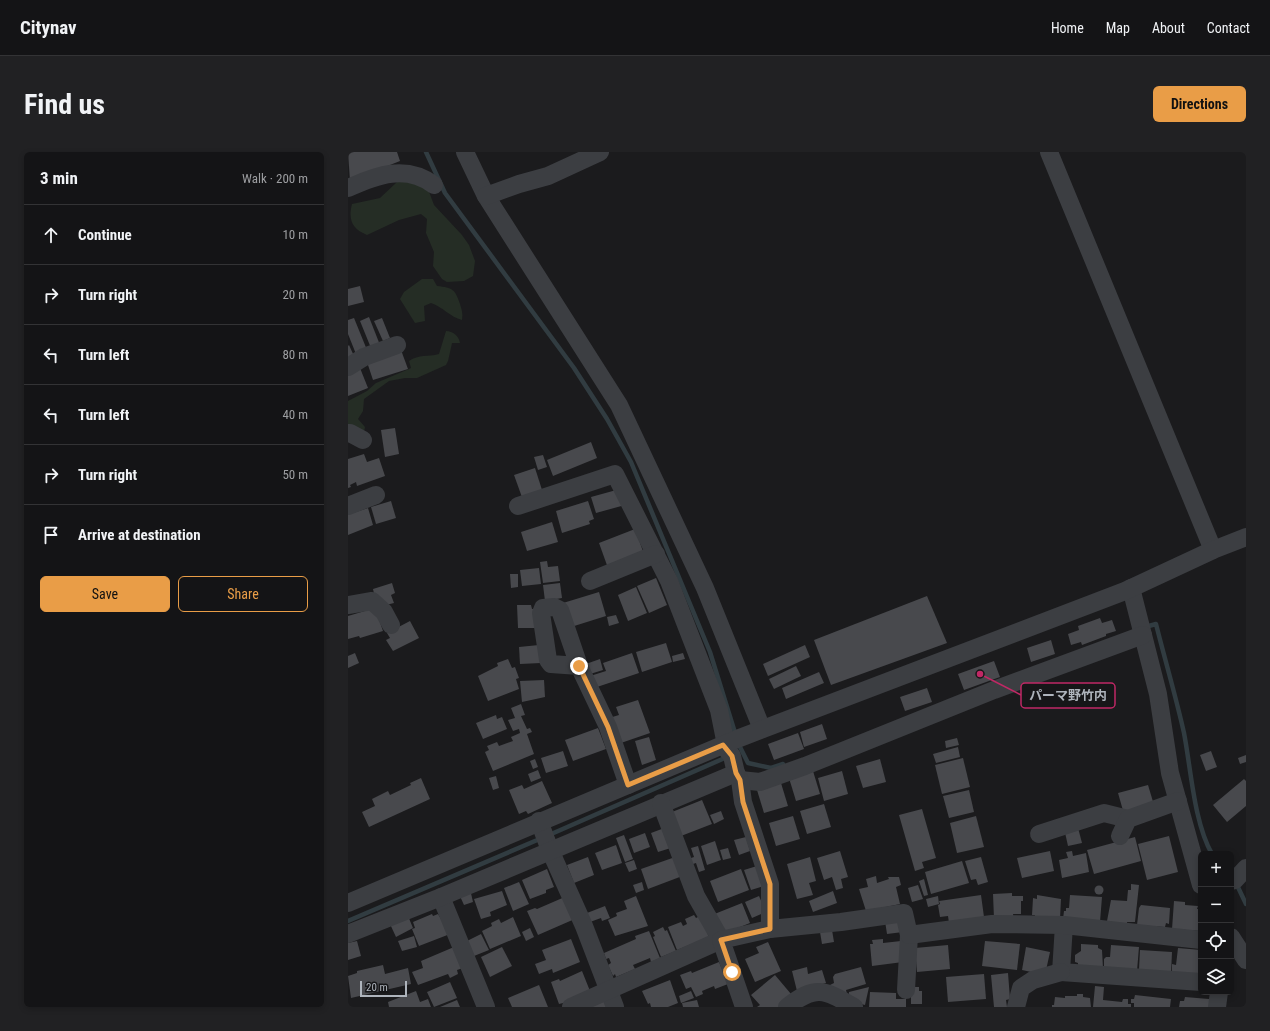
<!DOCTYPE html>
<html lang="en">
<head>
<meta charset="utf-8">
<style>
	:root { --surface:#141416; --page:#212123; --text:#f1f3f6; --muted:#9d9ea1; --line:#333335; --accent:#e99d47 }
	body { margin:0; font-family:"Roboto Condensed","Noto Sans JP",sans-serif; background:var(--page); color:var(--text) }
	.controls { position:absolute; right:12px; bottom:12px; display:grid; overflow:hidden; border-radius:6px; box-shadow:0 2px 6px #0003 }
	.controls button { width:36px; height:36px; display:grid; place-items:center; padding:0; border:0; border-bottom:1px solid var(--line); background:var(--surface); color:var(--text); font:20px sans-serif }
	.scale { position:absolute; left:12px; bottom:10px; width:47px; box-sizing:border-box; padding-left:4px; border:2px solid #aeb4bc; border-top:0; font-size:11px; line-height:14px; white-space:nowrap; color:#aeb4bc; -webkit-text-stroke:3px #161618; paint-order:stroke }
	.stop { position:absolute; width:12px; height:12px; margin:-9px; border:3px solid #e99d47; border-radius:50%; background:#fff }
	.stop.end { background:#e99d47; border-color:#fff; box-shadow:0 1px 4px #0008 }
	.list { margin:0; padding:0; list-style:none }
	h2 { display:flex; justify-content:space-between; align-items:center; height:52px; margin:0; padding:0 16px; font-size:17px }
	h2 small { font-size:13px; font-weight:400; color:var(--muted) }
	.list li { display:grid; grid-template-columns:26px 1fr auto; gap:12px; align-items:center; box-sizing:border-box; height:60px; padding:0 16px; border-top:1px solid var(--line) }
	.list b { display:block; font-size:15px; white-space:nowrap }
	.list em { font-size:13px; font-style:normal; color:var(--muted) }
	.actions { display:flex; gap:8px; padding:12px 16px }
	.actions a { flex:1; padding:9px 0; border:1px solid var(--accent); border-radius:6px; text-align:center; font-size:14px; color:var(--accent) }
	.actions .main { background:var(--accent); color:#111 }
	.icon { flex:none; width:22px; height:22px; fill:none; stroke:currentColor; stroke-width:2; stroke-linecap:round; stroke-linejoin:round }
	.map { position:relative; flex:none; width:898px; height:855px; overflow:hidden; border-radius:6px }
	header { display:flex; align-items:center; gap:24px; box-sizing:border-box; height:56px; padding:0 20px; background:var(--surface); border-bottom:1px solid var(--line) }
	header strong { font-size:19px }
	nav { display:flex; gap:22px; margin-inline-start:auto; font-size:14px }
	.intro { display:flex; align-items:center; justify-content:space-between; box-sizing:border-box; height:96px; padding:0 24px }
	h1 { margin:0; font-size:28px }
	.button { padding:10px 18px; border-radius:6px; background:var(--accent); color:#111; font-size:14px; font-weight:700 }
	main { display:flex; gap:24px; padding:0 24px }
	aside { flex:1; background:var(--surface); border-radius:6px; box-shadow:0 2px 6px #0003 }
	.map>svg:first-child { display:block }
	.green { fill:#252d25 }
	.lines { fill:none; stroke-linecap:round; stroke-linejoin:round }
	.stream { stroke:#313c41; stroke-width:4.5 }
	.building { fill:#48494d }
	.minor { stroke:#3c3e42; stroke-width:18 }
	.route { stroke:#e99d47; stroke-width:5 }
	.leader { fill:none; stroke:#c02865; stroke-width:1.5 }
	.callout-dot { fill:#c02865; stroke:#161618; stroke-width:1.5 }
	.callout { fill:#161618; stroke:#c02865; stroke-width:1.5 }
	.callout-label { font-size:13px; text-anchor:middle; font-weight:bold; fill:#aeb4bc }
</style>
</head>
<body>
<header>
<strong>Citynav</strong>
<nav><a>Home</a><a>Map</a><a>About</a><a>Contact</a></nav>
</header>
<div class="intro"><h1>Find us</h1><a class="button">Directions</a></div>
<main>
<aside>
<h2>3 min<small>Walk · 200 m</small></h2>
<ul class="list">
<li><svg class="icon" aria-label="ahead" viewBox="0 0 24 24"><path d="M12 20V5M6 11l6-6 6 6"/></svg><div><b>Continue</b></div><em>10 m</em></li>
<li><svg class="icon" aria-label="right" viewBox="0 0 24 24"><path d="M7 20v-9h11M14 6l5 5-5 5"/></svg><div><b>Turn right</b></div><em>20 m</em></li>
<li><svg class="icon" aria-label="left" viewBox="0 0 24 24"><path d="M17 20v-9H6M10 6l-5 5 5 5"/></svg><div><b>Turn left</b></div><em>80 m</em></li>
<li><svg class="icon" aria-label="left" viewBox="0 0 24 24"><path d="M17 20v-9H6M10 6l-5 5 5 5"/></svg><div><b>Turn left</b></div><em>40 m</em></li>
<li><svg class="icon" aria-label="right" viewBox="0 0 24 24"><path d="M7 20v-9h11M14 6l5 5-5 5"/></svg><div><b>Turn right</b></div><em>50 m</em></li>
<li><svg class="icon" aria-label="arrive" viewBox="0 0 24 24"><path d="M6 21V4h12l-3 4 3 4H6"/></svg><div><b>Arrive at destination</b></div></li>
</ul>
<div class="actions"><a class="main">Save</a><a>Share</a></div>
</aside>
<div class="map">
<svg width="898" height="855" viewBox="0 0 898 855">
	<rect width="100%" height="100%" fill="#1b1b1d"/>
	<g class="green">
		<path d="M59,27L80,37L86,53L114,83L121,93L127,109L125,124L116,129L99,130L94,127L85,114L86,100L78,81L79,67L73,62L51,68L19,83C4,77 0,68 4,52L32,46L49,30Z"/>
		<path d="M74,127H85L89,134C105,136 107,137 112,152C114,159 115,161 114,168C102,165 95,155 83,151L76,154L77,169L67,171L52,147L56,140Z"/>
		<path d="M98,179C105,179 111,184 112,191H104L100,209L98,213L69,226H57L41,229L16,247L15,259L10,267L17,275L16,280L0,275V249L19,239L28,231L61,217L63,216L61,209C71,202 80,205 91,202Z"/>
	</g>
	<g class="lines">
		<g class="stream">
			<path d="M78,0L97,41L226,216L259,267L283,310L362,500L388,584"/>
			<path d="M797,475L808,472C817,508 828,545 836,581C843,617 846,671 864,702"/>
			<path d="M390,591L400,611L423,616L435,612"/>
			<path d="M201,683L379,605"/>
			<path d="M888,731L898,752"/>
			<path d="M0,769L194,686"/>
		</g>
	</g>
	<g class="building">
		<path d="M0,0H49L52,9L2,29Z"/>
		<path d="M12,134L16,150L0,154V137Z"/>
		<path d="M21,165L32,193L23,196L12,169Z"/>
		<path d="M6,166L19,198L8,202L0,182V168Z"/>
		<path d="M34,166L42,186L35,189L26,169Z"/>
		<path d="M1,193L6,204L0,206V194Z"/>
		<path d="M53,198L60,217L25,228L19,210Z"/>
		<path d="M12,216L20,236L0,244V222Z"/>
		<path d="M47,276L51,302L37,305L33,278Z"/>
		<path d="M243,290L249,306L205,324L199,308Z"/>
		<path d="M16,302L19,310L31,306L37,324L9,334L8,330L2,333L3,335L0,336V307Z"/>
		<path d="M195,303L199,315L190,318L186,305Z"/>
		<path d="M187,316L195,341L175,348L166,323Z"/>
		<path d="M272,337L277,353L248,361L243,345Z"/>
		<path d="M43,349L48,366L28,372L23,355Z"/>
		<path d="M240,349L246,367L241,369L242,372L214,381L208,359Z"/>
		<path d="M20,356L25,373L0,383V359L5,361Z"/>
		<path d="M204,370L210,390L179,399L173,380Z"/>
		<path d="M287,377L296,402L260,416L251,391Z"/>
		<path d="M199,409L200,415L210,414L212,429L195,431L192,410Z"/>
		<path d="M191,416L193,432L174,434L172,418Z"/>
		<path d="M162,422H170V435L163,436Z"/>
		<path d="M308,426L319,453L301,461L289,434Z"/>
		<path d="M44,431L47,441L43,443L46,451L38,453L27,446L25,437Z"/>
		<path d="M212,431L214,446L197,449L195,433Z"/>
		<path d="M288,435L299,461L280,469L270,443Z"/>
		<path d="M251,440L258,464L223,475L215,451Z"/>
		<path d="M579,444L599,491L483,533L466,488Z"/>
		<path d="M169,453H183L184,457H188L189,476H170Z"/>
		<path d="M27,456L35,479L12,486L11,484L0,487V464Z"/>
		<path d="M268,463L271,471L261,474L259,465Z"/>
		<path d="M752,466L754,471L764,468L768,479L758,482V484L734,493L733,490L723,493L720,482L731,478L730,474Z"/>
		<path d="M62,469L71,486L45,499L38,488L42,486L39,481Z"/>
		<path d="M703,488L707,502L683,510L679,496Z"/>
		<path d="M318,491L324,510L294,520L288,500Z"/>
		<path d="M191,493L193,511L172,512L171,495Z"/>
		<path d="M457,493L462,505L420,524L415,512Z"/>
		<path d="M7,501L11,511L0,516V504Z"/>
		<path d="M284,501L291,521L243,537L239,525L258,519L255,511Z"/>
		<path d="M335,501L337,507L325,510L324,504Z"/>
		<path d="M160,507L164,516L167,515L171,526L168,527L171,537L140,549L130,524L150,514L149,511Z"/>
		<path d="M252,507L255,518L239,523L235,513Z"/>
		<path d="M646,509L652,525L616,538L610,522Z"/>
		<path d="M448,514L453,524L426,537L421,527Z"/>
		<path d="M471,520L476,531L438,547L434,536Z"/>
		<path d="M196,528L197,545L174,550L172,529Z"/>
		<path d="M579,536L584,550L557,559L552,545Z"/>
		<path d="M290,548L302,581L270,592L261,566L271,563L268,555Z"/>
		<path d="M173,552L177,563L173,564L179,577L182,576L184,580L179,582L186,602L145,619L137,600L141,598L139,594L149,590L151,594L165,589L163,585L172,581L171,577L165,579L160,568L167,566L163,556Z"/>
		<path d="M148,563L149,567L154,565L159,577L135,587L128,571Z"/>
		<path d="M474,572L479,587L456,595L452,580Z"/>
		<path d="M250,576L258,597L225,609L217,588Z"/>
		<path d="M450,581L456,597L426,608L420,592Z"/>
		<path d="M301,585L308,608L294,613L287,589Z"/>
		<path d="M609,586L611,593L598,596L597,589Z"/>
		<path d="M610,595L612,605L588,611L585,602Z"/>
		<path d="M215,599L220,614L198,621L193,606Z"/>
		<path d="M863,599L869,615L858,619L852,603Z"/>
		<path d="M898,603V610L892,612L890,606Z"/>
		<path d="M615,606L622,635L594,642L587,613Z"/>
		<path d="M187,607L190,615L185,617L182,609Z"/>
		<path d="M532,607L538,630L515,636L508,614Z"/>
		<path d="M190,618L193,626L183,630L180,622Z"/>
		<path d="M465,619L472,642L448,649L441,626Z"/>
		<path d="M494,619L500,642L476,649L470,626Z"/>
		<path d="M148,624L151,636L145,638L141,626Z"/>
		<path d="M73,626L82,647L21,675L14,660L27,654L24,647L40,639L42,643L63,633L62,631Z"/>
		<path d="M896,627L898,629V654L879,670L865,653Z"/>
		<path d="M194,629L204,651L180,662L178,659L171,662L161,638L174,633L176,637Z"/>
		<path d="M433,631L440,654L416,661L409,638Z"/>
		<path d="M800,633L806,653L776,662L770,641Z"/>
		<path d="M621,638L626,660L601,666L595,644Z"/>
		<path d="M354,648L364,672L333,684L324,660Z"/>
		<path d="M476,652L483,675L459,682L452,659Z"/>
		<path d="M574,657L588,706L574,710L576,716L567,719L551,663Z"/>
		<path d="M373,659L376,667L366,672L362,663Z"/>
		<path d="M445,664L452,687L428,694L421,671Z"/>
		<path d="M628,664L636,695L609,701L602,671Z"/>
		<path d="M729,672L734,691L720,694L716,676Z"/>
		<path d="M319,675L326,695L310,700L303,681Z"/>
		<path d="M297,681L302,695L286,701L281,687Z"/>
		<path d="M276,683L285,707L277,710L268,686Z"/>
		<path d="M821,684L830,720L799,728L790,692Z"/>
		<path d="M398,685L402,699L391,703L386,688Z"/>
		<path d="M787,685L793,709L746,722L739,698Z"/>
		<path d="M367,689L373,708L359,713L353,694Z"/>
		<path d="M268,693L274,711L254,718L247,701Z"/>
		<path d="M350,694L357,718L351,720L348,711L342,713L340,707L346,705L343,696Z"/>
		<path d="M380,696L383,706L375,708L372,698Z"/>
		<path d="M492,699L500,725L493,727L495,736L488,738L484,725L476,728L469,706Z"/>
		<path d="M702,699L706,719L674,726L669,706Z"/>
		<path d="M724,699L725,704L738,701L741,720L714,726L711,708L720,706L718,700Z"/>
		<path d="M330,704L337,723L300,737L293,717Z"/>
		<path d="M240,705L246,723L226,731L219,713Z"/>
		<path d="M462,705L468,729L461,731L465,743L449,747L439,712Z"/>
		<path d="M633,705L640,730L630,733L628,727L623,728L617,709Z"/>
		<path d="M286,708L289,717L281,720L277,711Z"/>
		<path d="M614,709L621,731L583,742L577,720Z"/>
		<path d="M409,714L416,734L403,738L396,718Z"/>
		<path d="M199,717L206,735L198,738V741L182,747L174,728Z"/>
		<path d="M393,717L401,738L370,750L362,729Z"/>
		<path d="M528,724L529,731L541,727L540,725H551L553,733L548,735L552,752L518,759L511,737L520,735L518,727Z"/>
		<path d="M576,727L580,743L576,744L571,729Z"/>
		<path d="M171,730L181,752L165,759L156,736Z"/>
		<path d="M294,730L296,738L288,741L285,733Z"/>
		<path d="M783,732L791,733L787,770H779V773L759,769L763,748L779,749L780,738H783Z"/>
		<path d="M570,733L575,747L564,750L560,736Z"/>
		<circle cx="751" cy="738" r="4.5"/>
		<path d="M122,737L125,750L116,753L111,742Z"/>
		<path d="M154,739L159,753L142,760L143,764L133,767L126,747Z"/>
		<path d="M485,739L489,751L465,760L461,749Z"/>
		<path d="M664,741V744H675V749H673V762H665L666,767H646L645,742Z"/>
		<path d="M633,743L636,765L601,771L600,764L592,765L590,753L592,752L591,749Z"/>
		<path d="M689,743L713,747L712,767L686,766L687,763H684L685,746L689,747Z"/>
		<path d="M722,743L754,745L752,770L715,767L716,759H718V756H721Z"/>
		<path d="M219,744L229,766L190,783L179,759L187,756L189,757Z"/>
		<path d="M288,744L300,774L267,784L260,768L269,764L268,761L279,757L276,749Z"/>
		<path d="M411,744L418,760L404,766L397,750Z"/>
		<path d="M590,744L591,752L580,755L578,747Z"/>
		<path d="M826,749L837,750V753L850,754L849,757H853V779L824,777Z"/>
		<path d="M394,751L402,771L372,783L364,763Z"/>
		<path d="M793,753L822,756L821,772L818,771L817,775L789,773L791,756Z"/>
		<path d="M257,754L262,766L254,769L253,766L242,770L239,761Z"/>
		<path d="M84,762L85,764L90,762L102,782L71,794L64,777L67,776L65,770Z"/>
		<path d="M346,763L348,766L352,764L361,785L329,798L320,775L333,770L335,774L339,772L337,767Z"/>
		<path d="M60,764L65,776L48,785L42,772Z"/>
		<path d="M165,765L173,784L142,797L134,779L144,774L143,771L151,767L153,771Z"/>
		<path d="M553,767L555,780L539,782L537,769Z"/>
		<path d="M315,775L317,779L319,778L328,799L313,805L305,785L307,784L305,780Z"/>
		<path d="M182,776L186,785L178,789L174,780Z"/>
		<path d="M484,778L486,790L474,792L472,780Z"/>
		<path d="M301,779L312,806L303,810L302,806L285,813L287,817L268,825L267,822L265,824L260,813L263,811L261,806L258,807L256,801L288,787L287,784Z"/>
		<path d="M133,782L141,798L126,804L119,789Z"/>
		<path d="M66,784L69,795L54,799L50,789Z"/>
		<path d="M223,787L232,810L205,821L204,817L191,822L187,812L198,808L194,798Z"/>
		<path d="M535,787V791L553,789L555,810L524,814L522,792H525L524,788Z"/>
		<path d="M9,789L13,804L0,808V791Z"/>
		<path d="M637,789L672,792L669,818L634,814Z"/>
		<path d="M420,790L433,819L407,830L397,807L411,801L408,795Z"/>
		<path d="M733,792L750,793V796L754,798L755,816L730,813V811L727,810V803L733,799Z"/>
		<path d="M600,793L602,817L569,820L567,796Z"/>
		<path d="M763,793L791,795L789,819L756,820V807L758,805H762Z"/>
		<path d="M106,795L115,816L109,818L110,822L102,826L100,822L70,833L64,820L75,816L73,809Z"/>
		<path d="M154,795L164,814L142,825L133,805Z"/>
		<path d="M678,795L702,800L697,823L674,818Z"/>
		<path d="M830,796L853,798V825L824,822V812L828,813Z"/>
		<path d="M792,798L824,800L823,822L791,817Z"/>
		<path d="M371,810L380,832L367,837L366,834L354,839L355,842L348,845L343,835L338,837L332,823L343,819L344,821Z"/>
		<path d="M35,813L37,822L60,816L63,832L3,846L0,824L9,821V819Z"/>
		<path d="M459,815L460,822L474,818L478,831L449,839L444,819Z"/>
		<path d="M513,815L518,832L498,838L499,842L484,840L482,833L486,831L485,825L487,822Z"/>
		<path d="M234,819L244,844L211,852L203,830L211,827L212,829Z"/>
		<path d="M660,821L662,847L658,848L659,855H646L643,823Z"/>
		<path d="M636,822L638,847L600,850L598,825Z"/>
		<path d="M427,823L443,842L431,855H409L412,853L403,843Z"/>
		<path d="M322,828L330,851L320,855H303L302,851L300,852L294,839Z"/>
		<path d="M102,830L109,846L86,855L79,840Z"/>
		<path d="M191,833L200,855H164L160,846Z"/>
		<path d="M747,834L756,835L755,848L774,850L775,847H780V852H783V855H745Z"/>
		<path d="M521,835L517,853L501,849V840Z"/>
		<path d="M563,835H571V839H574V852H563Z"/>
		<path d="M68,839L72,850L80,847L83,855H41L40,850Z"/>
		<path d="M343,839L346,846L333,851L331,844Z"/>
		<path d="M522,840L548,841V847H558V855H521Z"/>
		<path d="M729,842H735V845L742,846L743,855H704V853H706L707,845L717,846V844H729Z"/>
		<path d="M787,843L823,847L822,855H786V851H783V847H786Z"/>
		<path d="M837,845L861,847L863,855H831L832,849H836Z"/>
		<path d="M257,846L261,855H237Z"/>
		<path d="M109,848L112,855H92Z"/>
		<path d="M349,848L351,855H335L334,851Z"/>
	</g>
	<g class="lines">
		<g class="minor">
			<path d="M117,0L138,44L271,253L357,436L414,577"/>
			<path d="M701,0L865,398"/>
			<path d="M0,36C29,23 58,12 86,33"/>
			<path d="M138,44L171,32L200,24L252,0"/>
			<path d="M0,215L16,205L49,193"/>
			<path d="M0,281H2L15,288"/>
			<path d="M0,354L28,343"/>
			<path d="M170,354L267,322L321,429L371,558L378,593"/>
			<path d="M242,429L308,402"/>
			<path d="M783,436L810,542L822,621L853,733"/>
			<path d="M0,453L24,449L36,460L43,473"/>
			<path d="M231,514L203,512L200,508L193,461L195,456L206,455L212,458L231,514L260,575L280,633"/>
			<path d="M375,593L384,604L388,621L392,628L412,630L457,614L646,538L795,483"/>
			<path d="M392,628L395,650L422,732V777"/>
			<path d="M191,669L202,698L236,774L267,855"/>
			<path d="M691,682L756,661L780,667"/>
			<path d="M772,684L780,667L830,649"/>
			<path d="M883,729L887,728L898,716"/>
			<path d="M93,745L138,855"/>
			<path d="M0,751L389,587L777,439L865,398L898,385"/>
			<path d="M716,773L713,820L853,830"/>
			<path d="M0,782L93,745L388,621"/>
			<path d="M883,785L898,808"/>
			<path d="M558,838L561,783"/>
			<path d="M223,855L373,788L348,744L313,651"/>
			<path d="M396,855L373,788L422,777L493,770L556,761L561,783L644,772L716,773L853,788"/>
			<path d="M439,855C467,833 476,837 506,855"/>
			<path d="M668,855L673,836L685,828L713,820"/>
			<path d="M869,855L871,840"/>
		</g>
	</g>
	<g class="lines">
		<path class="route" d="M231,514L260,575L280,633L375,593L384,604L388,621L392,628L395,650L422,732V777L373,788L384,820"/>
	</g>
	<path class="leader" d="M632 522L673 543"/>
	<circle class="callout-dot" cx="632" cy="522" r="4"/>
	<rect class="callout" x="673" y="531" width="94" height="25" rx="4"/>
	<g class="callout-label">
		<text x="720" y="548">パーマ野竹内</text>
	</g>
</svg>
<div class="controls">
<button>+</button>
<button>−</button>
<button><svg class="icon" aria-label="locate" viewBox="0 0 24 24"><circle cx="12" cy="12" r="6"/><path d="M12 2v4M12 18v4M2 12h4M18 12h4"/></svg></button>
<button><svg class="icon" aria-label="layers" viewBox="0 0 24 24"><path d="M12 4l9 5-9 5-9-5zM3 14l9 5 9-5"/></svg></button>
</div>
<div class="scale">20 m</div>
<div class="stop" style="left:384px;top:820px"></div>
<div class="stop end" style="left:231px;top:514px"></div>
</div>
</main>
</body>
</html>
